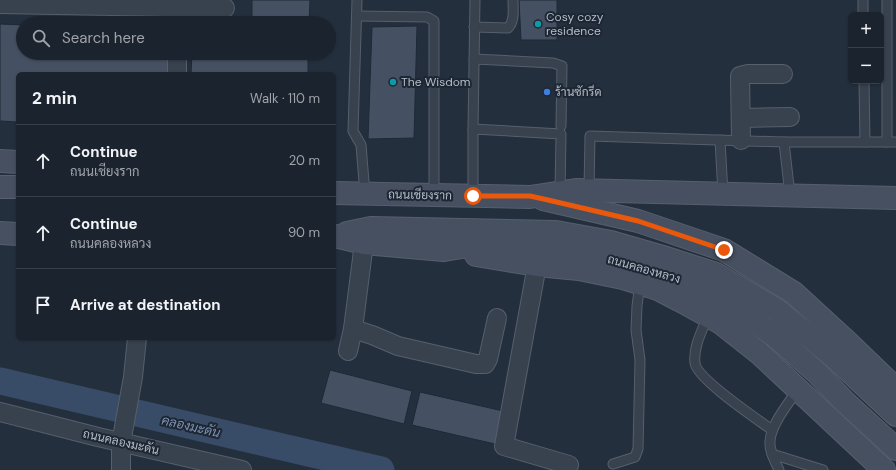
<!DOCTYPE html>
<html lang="en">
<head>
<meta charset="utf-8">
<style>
	:root { --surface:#1b232e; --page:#282f3a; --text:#f1f3f6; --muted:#a0a4aa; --line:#39404a }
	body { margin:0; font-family:"DM Sans",Sarabun,sans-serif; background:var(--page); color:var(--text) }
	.controls { position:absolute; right:12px; top:12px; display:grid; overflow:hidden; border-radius:6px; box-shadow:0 1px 3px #0004 }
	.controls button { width:36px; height:36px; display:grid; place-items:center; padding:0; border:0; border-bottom:1px solid var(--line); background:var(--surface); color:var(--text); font:20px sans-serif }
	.stop { position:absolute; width:12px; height:12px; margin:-9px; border:3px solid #ea580c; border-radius:50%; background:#fff }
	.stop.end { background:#ea580c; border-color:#fff; box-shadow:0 1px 4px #0008 }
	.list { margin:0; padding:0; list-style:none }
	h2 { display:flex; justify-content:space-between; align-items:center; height:52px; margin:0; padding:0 16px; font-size:17px }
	h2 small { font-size:13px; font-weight:400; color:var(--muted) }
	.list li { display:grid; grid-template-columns:26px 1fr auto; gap:12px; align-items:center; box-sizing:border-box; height:72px; padding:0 16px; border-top:1px solid var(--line) }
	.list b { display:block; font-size:15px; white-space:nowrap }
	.list p { margin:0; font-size:13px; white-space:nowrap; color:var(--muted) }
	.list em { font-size:13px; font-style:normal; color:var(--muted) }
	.icon { flex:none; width:22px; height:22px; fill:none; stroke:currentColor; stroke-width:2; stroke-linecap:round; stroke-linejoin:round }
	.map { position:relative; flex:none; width:896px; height:470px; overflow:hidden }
	.search { position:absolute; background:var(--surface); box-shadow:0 1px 3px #0004; left:16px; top:16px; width:320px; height:44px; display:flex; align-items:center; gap:10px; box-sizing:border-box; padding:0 14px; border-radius:22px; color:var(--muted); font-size:15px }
	.panel { position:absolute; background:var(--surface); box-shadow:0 1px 3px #0004; left:16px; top:72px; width:320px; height:268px; border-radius:6px }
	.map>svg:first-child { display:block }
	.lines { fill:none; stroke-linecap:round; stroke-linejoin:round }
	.river { stroke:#394c67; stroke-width:27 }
	.building { fill:#455162; stroke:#1f2835 }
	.lane-casing { stroke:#565f6c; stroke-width:11 }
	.street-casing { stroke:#565f6c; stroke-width:20 }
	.secondary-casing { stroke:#565f6c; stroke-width:24 }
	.lane { stroke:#38414e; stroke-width:9 }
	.street { stroke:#38414e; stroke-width:18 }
	.secondary { stroke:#465061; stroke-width:22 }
	.route { stroke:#ea580c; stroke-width:5 }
	.culture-dot { fill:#0f9aa8; stroke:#1d2633; stroke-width:1.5 }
	.shop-dot { fill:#3f7fe0; stroke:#1d2633; stroke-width:1.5 }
	.labels { text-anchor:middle; stroke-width:4; stroke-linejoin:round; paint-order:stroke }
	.poi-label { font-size:12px; fill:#b4bcc9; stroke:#1d2633; text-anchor:start }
	.street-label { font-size:12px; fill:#b4bcc9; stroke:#1d2633 }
	.water-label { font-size:13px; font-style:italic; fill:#7c92b1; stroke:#1d2633 }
</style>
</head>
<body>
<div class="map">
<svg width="896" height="470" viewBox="0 0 896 470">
	<rect width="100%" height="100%" fill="#242f3e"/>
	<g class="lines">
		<path class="river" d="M0,381L381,470"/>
	</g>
	<g class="building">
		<path d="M252,0H310L309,23H192V19L252,22Z"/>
		<path d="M519,0H557V40H521Z"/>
		<path d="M112,19L173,20V23H107Z"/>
		<path d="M0,24L23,25V53H172V74H18V122L0,121Z"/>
		<path d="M417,26L414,138L368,139L372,27Z"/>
		<path d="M192,53H308V74H191Z"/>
		<path d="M330,370L412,391L404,424L321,403Z"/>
		<path d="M420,392L503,411L495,444L412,425Z"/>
	</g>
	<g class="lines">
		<defs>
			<g id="lane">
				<path d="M357,0L353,131L361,145L365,194"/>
				<path d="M863,0V15"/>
				<path d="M887,0V142"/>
				<path d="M357,16L427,17L434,21V196"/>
				<path d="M474,27L508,28C515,21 513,9 513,0"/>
				<path d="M474,59L553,63L562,66L561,126"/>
				<path d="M864,81L865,142"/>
				<path d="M473,129L561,134L560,192"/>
				<path d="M720,140L723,194"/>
				<path d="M784,142L790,195"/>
				<path d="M589,190L590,136L784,142H896"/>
				<path d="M473,196V129L475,0"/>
				<path d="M708,316C702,331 693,347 695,363C696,378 757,419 772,430"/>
				<path d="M772,454L823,470"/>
				<path d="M613,464L635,457L638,449L640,360L636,330L637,306L640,284"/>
				<path d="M779,470C775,461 769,451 770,441C771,424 789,403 798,389"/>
			</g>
			<g id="street">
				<path d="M0,4L225,8"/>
				<path d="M177,74V53"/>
				<path d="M741,118L790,117"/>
				<path d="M741,140L740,76L748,74H783"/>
				<path d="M537,265L504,446L569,465"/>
				<path d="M353,329L372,335L398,346L476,364H485L488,359L497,318"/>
				<path d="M348,351L353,329L364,243"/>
				<path d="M0,412L98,437L242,470"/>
				<path d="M121,470V443L133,377L137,338"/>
			</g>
			<g id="secondary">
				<path d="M0,161L18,162"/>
				<path d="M0,187H18"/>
				<path d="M334,193L530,197L576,190L896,198"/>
				<path d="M543,199L638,221L724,250L794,293L843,338L896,389"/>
				<path d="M0,233L18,234"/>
				<path d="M347,233L371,228L556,232L611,242L663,257L716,274L777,310L833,356L896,415"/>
				<path d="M335,236L364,243L444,250L485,243L540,246L626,262L694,284L745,315L775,336L816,372L846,403L896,449"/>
				<path d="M476,255L537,265L579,269L623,278L658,289L683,302L721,323L759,353L884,470"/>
			</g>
		</defs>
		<use href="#lane" class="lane-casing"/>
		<use href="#street" class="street-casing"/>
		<use href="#secondary" class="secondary-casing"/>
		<use href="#lane" class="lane"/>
		<use href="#street" class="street"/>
		<use href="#secondary" class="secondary"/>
	</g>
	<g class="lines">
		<path class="route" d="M473,196H530L548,200L638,221L724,250"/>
	</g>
	<g class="culture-dot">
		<circle cx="538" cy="24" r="4"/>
		<circle cx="393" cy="82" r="4"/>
	</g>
	<circle class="shop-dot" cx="547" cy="92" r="4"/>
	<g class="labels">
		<g class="poi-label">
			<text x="546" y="21">Cosy cozy<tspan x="546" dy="14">residence</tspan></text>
			<text x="401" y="86">The Wisdom</text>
			<text x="555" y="96">ร้านซักรีด</text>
		</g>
		<g class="street-label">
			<text transform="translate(420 195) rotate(1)" y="4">ถนนเชียงราก</text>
			<text transform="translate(644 269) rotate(16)" y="4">ถนนคลองหลวง</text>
			<text transform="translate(121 442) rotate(13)" y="4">ถนนคลองมะดัน</text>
		</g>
		<g class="water-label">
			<text transform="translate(191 426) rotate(13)" y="5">คลองมะดัน</text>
		</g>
	</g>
</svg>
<div class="controls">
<button>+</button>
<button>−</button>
</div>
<div class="stop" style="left:473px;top:196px"></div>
<div class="stop end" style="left:724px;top:250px"></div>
<div class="search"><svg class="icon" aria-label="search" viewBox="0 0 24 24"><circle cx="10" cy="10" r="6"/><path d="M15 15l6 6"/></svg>Search here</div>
<section class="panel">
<h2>2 min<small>Walk · 110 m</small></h2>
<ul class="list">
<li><svg class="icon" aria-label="ahead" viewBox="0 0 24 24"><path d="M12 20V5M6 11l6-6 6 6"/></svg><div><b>Continue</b><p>ถนนเชียงราก</p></div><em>20 m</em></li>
<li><svg class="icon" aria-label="ahead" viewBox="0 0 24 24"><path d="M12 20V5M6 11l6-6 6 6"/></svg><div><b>Continue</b><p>ถนนคลองหลวง</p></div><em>90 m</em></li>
<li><svg class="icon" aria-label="arrive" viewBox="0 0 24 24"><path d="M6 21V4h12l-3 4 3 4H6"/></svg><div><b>Arrive at destination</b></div></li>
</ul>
</section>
</div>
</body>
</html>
